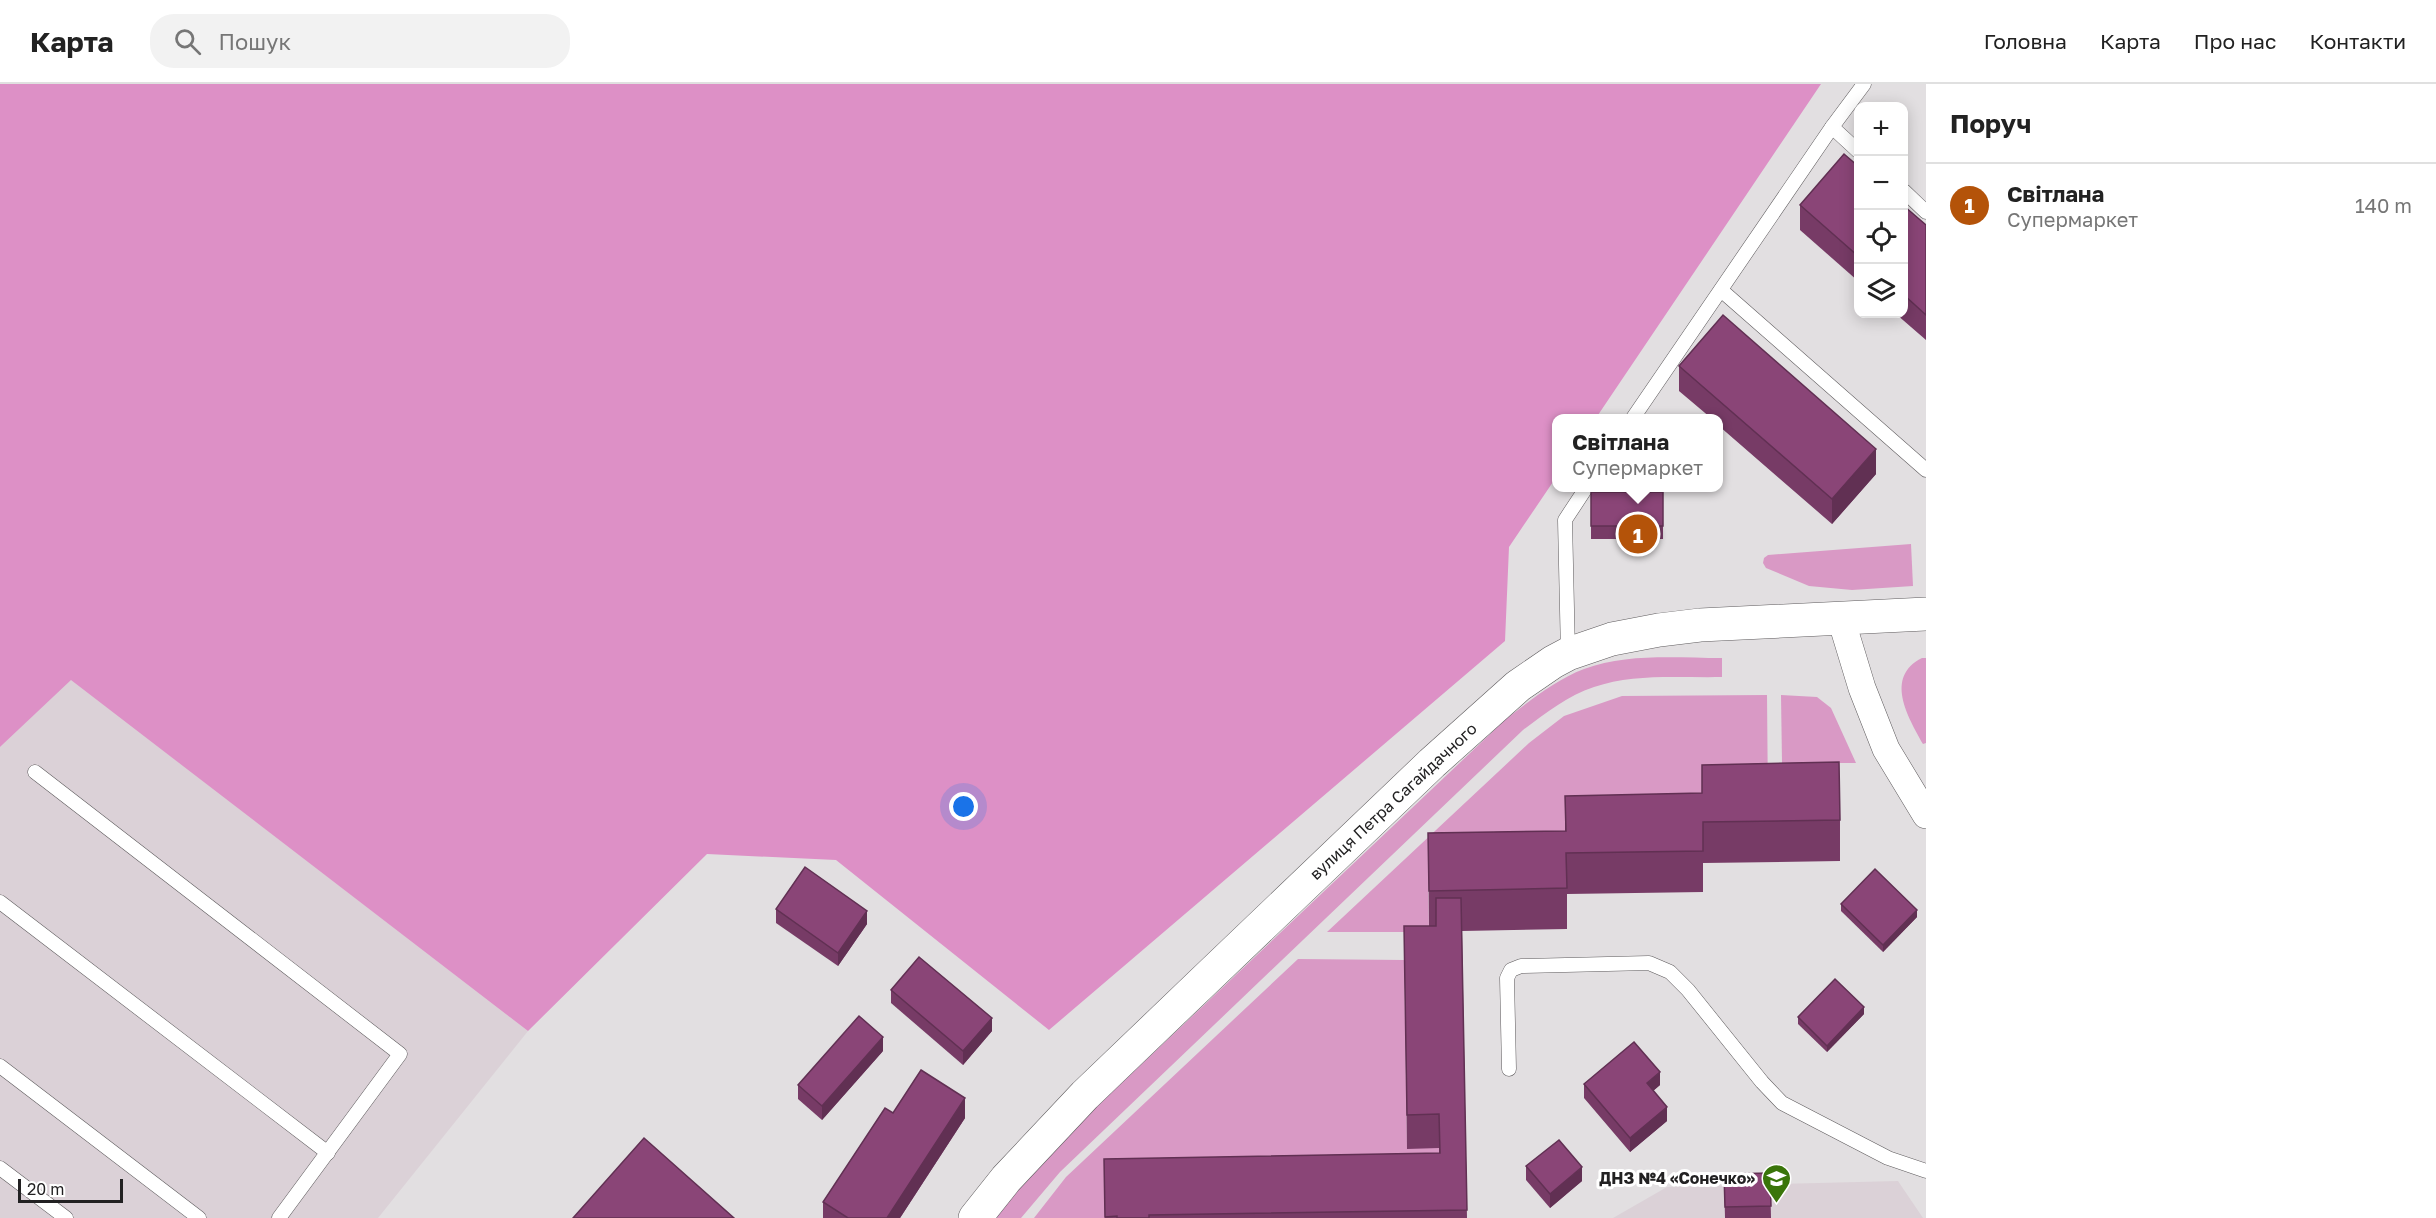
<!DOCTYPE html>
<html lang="uk">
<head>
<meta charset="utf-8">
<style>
	:root { --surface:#fff; --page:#f2f2f2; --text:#222; --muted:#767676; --line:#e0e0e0; --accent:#b45309 }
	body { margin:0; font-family:"Golos Text",sans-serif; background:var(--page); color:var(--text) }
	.controls { position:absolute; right:18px; top:18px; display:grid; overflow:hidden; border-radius:12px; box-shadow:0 3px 15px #0003 }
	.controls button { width:54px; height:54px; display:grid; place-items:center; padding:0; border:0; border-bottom:2px solid var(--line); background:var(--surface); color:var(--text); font:30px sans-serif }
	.scale { position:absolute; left:18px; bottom:15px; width:105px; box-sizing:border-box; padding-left:6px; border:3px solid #222122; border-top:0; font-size:16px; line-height:21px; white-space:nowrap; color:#222122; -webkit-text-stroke:4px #fff; paint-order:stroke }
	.you { position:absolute; left:964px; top:723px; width:21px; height:21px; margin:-15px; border:4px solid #fff; border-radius:50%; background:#1a73e8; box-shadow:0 0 0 9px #1a73e833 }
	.badge { display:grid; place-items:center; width:39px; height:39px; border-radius:50%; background:var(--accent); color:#fff; font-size:20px; font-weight:700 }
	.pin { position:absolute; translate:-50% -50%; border:3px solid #fff; box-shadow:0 2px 6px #0006 }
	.popup { position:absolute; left:1552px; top:330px; width:171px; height:78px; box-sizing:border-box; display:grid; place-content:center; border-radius:12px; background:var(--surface); filter:drop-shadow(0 2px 4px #0005); font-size:20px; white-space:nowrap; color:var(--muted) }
	.popup b { font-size:22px; color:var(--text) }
	.popup::after { content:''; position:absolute; left:50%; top:100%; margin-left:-12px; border:12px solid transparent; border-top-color:var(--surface) }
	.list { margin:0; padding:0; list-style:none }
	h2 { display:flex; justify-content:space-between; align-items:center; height:78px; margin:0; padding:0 24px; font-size:26px }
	h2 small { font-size:20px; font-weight:400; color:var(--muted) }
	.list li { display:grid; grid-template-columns:39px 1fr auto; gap:18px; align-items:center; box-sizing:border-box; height:84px; padding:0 24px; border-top:2px solid var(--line) }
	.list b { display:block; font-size:22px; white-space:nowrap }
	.list p { margin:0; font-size:20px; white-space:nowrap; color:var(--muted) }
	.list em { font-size:20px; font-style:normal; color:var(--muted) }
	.icon { flex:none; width:33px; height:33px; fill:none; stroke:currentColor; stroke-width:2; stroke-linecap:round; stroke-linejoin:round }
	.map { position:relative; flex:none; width:1926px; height:1134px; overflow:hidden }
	header { display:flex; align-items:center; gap:36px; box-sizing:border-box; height:84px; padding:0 30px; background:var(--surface); border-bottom:2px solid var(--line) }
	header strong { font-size:28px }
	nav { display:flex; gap:33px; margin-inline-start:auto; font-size:21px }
	.search { width:420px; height:54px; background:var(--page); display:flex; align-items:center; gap:15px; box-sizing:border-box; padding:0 21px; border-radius:24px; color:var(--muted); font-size:22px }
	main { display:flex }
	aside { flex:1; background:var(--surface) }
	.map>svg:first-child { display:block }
	.built { fill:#dbd1d7 }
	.green { fill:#d999c5 }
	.forest { fill:#dd90c6 }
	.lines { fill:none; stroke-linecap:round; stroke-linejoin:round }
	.lane-casing { stroke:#5e5b5d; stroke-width:15 }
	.street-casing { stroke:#5e5b5d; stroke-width:28 }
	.secondary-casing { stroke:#5e5b5d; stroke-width:34 }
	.lane { stroke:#fff; stroke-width:14 }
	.street { stroke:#fff; stroke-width:27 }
	.secondary { stroke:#fff; stroke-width:33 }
	.wall { fill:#773b66 }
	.shaded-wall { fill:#613053 }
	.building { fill:#8a4577; stroke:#613053; stroke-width:1.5 }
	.labels { text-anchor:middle; stroke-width:6; stroke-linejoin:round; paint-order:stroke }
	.street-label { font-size:16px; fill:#222122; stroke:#fff }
	.poi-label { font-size:16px; font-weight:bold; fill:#222122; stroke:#fff; text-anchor:end }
</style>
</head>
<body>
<header>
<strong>Карта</strong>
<div class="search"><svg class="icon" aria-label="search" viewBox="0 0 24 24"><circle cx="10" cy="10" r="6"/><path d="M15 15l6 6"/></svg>Пошук</div>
<nav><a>Головна</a><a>Карта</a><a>Про нас</a><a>Контакти</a></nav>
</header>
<main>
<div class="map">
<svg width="1926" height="1134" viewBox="0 0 1926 1134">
	<rect width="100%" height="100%" fill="#e2dfe1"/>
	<g class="built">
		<path d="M71,595L528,947L378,1134H0V663Z"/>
		<path d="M1898,1097L1923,1134H1613L1667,1103Z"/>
	</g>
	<g class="green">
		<path d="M1911,460L1913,502L1852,506L1809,502L1766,484L1763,479L1764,474L1768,471Z"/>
		<path d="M1722,574V593C1679,594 1634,589 1594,603C1568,611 1545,630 1523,646L1060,1088L1021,1134H994L1050,1067L1506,635C1530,617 1555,596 1584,585C1627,569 1676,574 1722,574Z"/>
		<path d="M1922,574H1926V659L1923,660C1908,633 1884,593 1922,574Z"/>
		<path d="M1767,611L1768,721L1428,790L1429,848H1327L1529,659L1564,632L1622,612Z"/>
		<path d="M1781,611L1817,613L1831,624L1856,679H1782Z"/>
		<path d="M1298,875L1404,876L1407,1064H1439L1440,1103L1105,1134H1034L1066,1093Z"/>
	</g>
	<path class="forest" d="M0,0H1821L1596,334H1557V392L1509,463L1505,557L1049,946L836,776L707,770L528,947L71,596L0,663Z"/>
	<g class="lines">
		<defs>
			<g id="lane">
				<path d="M1832,43L1858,67"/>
				<path d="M1904,107L1926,128"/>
				<path d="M1721,206L1926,386"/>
				<path d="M1633,334L1832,43L1864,0"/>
				<path d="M1568,570L1565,436L1586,404"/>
				<path d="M35,688L400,970L279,1134"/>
				<path d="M0,818L328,1069"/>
				<path d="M0,982L199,1134"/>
				<path d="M1509,985L1507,894L1511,886L1521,882L1649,879L1670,888L1688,906L1762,998L1782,1019L1888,1074L1926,1087"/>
				<path d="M0,1084L66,1134"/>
			</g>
			<path id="street" d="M1841,535L1862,604L1886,665L1926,731"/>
			<path id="secondary" d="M975,1134L1006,1095L1085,1011L1206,895L1432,679L1518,602L1553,578L1568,570L1612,555L1659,546L1700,541L1926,530"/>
		</defs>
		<use href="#lane" class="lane-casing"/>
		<use href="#street" class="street-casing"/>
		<use href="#secondary" class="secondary-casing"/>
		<use href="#lane" class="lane"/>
		<use href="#street" class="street"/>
		<use href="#secondary" class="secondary"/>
	</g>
	<g class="wall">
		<path d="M1858,82V197L1800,146V121Z"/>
		<path d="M1904,122L1926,141V256L1896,230H1904Z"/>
		<path d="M1679,282L1876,390L1832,440L1719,342V334H1711L1679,307Z"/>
		<rect x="1591" y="408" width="72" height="47"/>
		<path d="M1565,712L1840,736V777L1703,779V808L1567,810V845L1462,847L1467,1134H1105L1104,1075L1439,1069V1064L1407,1065L1404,842H1429L1428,749L1565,747Z"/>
		<path d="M1841,820L1917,833L1883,868L1841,827Z"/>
		<path d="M776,825L867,840L838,882L776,839Z"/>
		<path d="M891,906L992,947L963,981L891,919Z"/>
		<path d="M1864,930L1827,968L1798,940V933Z"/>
		<path d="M883,967L822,1036L798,1015V1001Z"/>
		<path d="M1584,1000L1660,1001L1653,1007L1667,1037L1630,1068L1584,1014Z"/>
		<path d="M893,1029L965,1034L900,1134H823V1118Z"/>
		<path d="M1526,1082L1582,1097L1550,1124L1526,1096Z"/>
		<path d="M1770,1089L1771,1134H1725L1724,1090Z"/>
	</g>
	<g class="shaded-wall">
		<path d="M1876,365V390L1832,440V415Z"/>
		<path d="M1917,826V833L1883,868V861Z"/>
		<path d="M867,827V840L838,882V869Z"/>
		<path d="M1864,923V930L1827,968V962Z"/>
		<path d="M992,934V947L963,981V967Z"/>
		<path d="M883,953V967L822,1036V1022Z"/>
		<path d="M1660,988V1001L1647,1012V999Z"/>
		<path d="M965,1014V1034L900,1134H887Z"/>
		<path d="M1667,1023V1037L1630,1068V1054Z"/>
		<path d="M1582,1083V1097L1550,1124V1110Z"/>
	</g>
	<g class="building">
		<path d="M1844,70L1858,82V172L1800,121Z"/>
		<path d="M1904,122L1926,141V231L1904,211Z"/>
		<path d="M1723,231L1876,365L1832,415L1679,282Z"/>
		<rect x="1591" y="408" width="72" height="34"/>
		<path d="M1839,678L1840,736L1703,738V767L1566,769L1567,804L1429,807L1428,749L1566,747L1565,712L1702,709V681Z"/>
		<path d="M805,783L867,827L838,869L776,825Z"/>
		<path d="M1875,785L1917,826L1883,861L1841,820Z"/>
		<path d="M1436,814H1461L1467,1126L1149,1131V1134H1117V1132L1105,1133L1104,1075L1440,1069L1439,1030L1407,1031L1404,842H1436Z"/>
		<path d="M919,873L992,934L963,967L891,906Z"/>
		<path d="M1835,895L1864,923L1827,962L1798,933Z"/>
		<path d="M859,932L883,953L822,1022L798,1001Z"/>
		<path d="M1634,958L1660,988L1647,999L1667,1023L1630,1054L1584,1000Z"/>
		<path d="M921,986L965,1014L887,1134H848L823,1118L885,1024L893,1029Z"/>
		<path d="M644,1054L734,1134H573Z"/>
		<path d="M1559,1056L1582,1083L1550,1110L1526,1082Z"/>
		<path d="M1770,1089L1771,1122L1725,1123L1724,1090Z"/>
	</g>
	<defs>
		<symbol id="school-pin" viewBox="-11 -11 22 30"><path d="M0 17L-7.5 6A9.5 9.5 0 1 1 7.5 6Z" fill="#3a750a" stroke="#fff"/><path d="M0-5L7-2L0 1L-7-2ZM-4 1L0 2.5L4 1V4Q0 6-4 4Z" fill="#fff"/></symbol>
	</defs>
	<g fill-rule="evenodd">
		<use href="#school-pin" x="1760" y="1078" width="33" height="45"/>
	</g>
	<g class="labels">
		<g class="street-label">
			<text transform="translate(1393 717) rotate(-43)" y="6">вулиця Петра Сагайдачного</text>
		</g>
		<g class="poi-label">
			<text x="1755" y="1100">ДНЗ №4 «Сонечко»</text>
		</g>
	</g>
</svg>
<div class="controls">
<button>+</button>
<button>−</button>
<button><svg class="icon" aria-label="locate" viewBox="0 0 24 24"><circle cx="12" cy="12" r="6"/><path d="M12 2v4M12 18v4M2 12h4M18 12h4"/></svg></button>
<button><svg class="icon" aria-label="layers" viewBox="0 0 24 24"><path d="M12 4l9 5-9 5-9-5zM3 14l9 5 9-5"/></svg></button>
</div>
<div class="scale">20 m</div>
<div class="you"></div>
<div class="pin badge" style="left:1638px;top:450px">1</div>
<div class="popup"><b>Світлана</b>Супермаркет</div>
</div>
<aside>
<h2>Поруч<small></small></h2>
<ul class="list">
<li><span class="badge">1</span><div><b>Світлана</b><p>Супермаркет</p></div><em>140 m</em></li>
</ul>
</aside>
</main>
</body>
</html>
